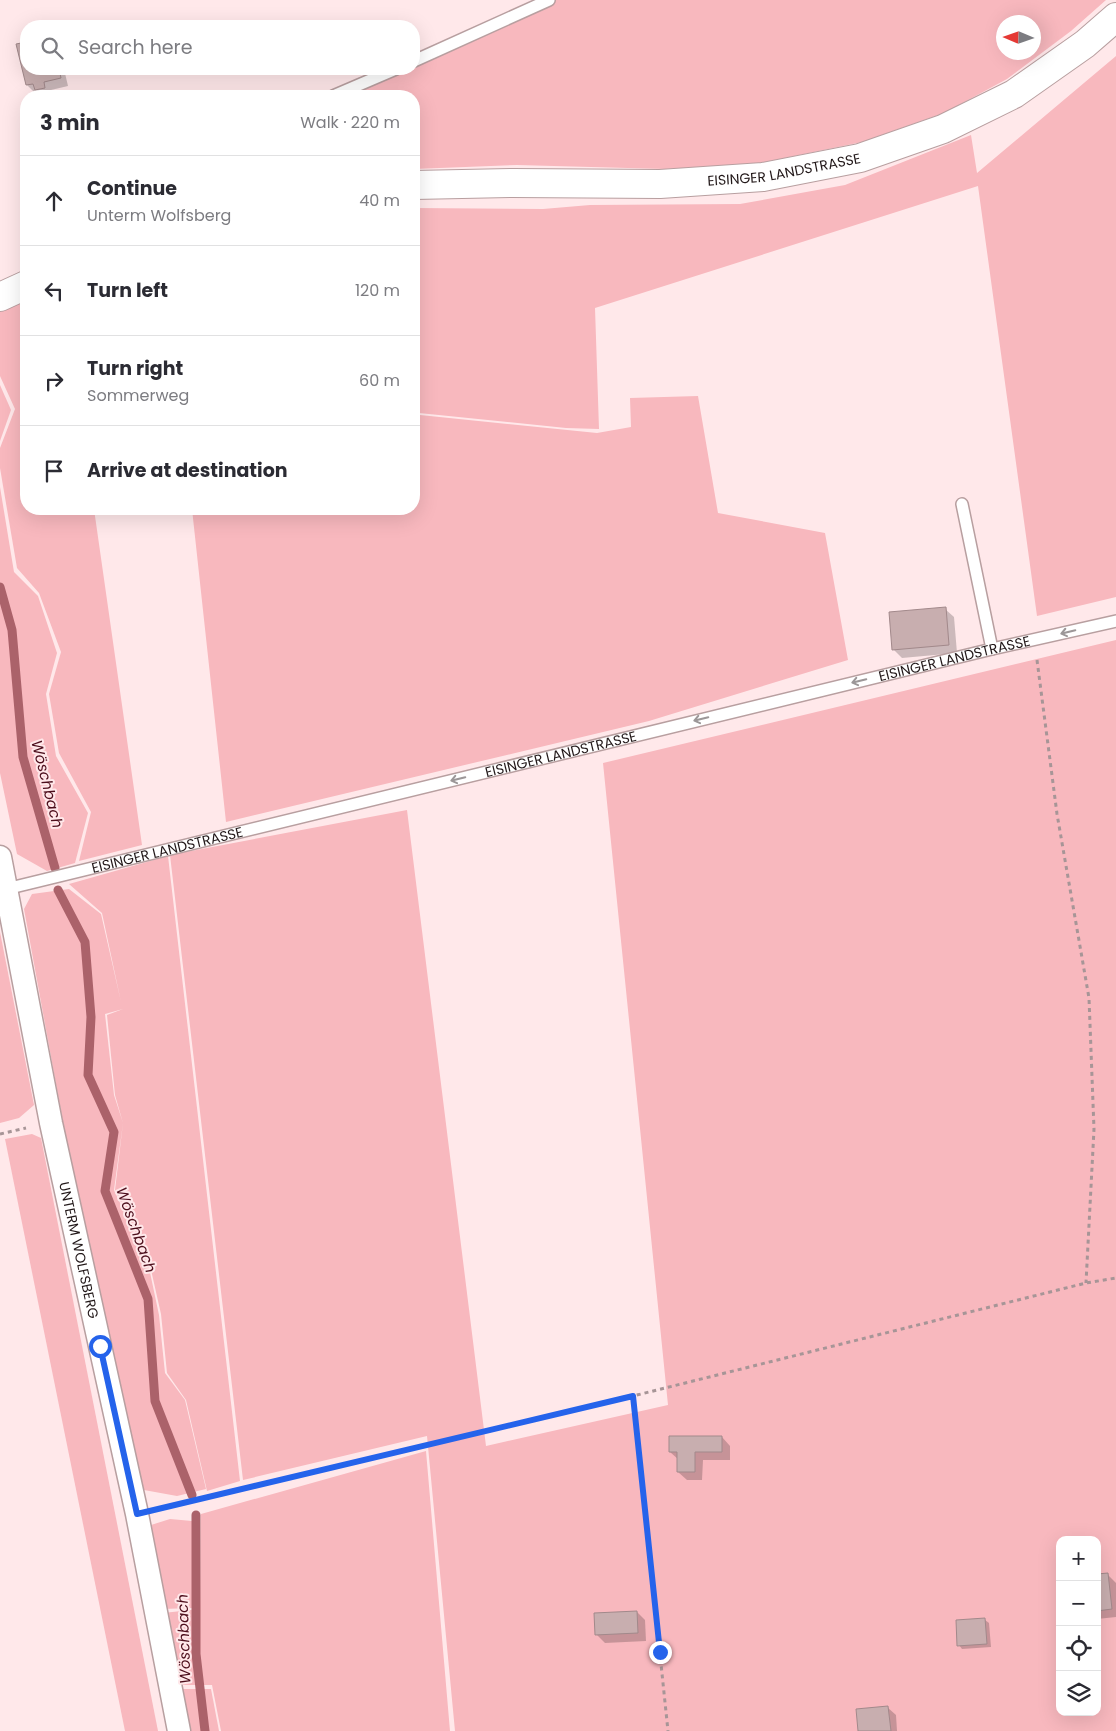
<!DOCTYPE html>
<html lang="en">
<head>
<meta charset="utf-8">
<style>
	:root { --surface:#fff; --page:#f7f7f7; --text:#2b2b33; --muted:#7c7c81; --line:#e1e1e2 }
	body { margin:0; font-family:Poppins,sans-serif; background:var(--page); color:var(--text) }
	.controls { position:absolute; right:15px; bottom:15px; display:grid; overflow:hidden; border-radius:10px; box-shadow:0 5px 20px #0002 }
	.controls button { width:45px; height:45px; display:grid; place-items:center; padding:0; border:0; border-bottom:1px solid var(--line); background:var(--surface); color:var(--text); font:25px sans-serif }
	.compass { position:absolute; left:996px; top:15px; width:45px; height:45px; border-radius:50%; background:var(--surface); box-shadow:0 5px 20px #0002; rotate:272deg }
	.stop { position:absolute; width:15px; height:15px; margin:-11px; border:4px solid #2563eb; border-radius:50%; background:#fff }
	.stop.end { background:#2563eb; border-color:#fff; box-shadow:0 1px 5px #0008 }
	.list { margin:0; padding:0; list-style:none }
	h2 { display:flex; justify-content:space-between; align-items:center; height:65px; margin:0; padding:0 20px; font-size:21px }
	h2 small { font-size:16px; font-weight:400; color:var(--muted) }
	.list li { display:grid; grid-template-columns:32px 1fr auto; gap:15px; align-items:center; box-sizing:border-box; height:90px; padding:0 20px; border-top:1px solid var(--line) }
	.list b { display:block; font-size:19px; white-space:nowrap }
	.list p { margin:0; font-size:16px; white-space:nowrap; color:var(--muted) }
	.list em { font-size:16px; font-style:normal; color:var(--muted) }
	.icon { flex:none; width:28px; height:28px; fill:none; stroke:currentColor; stroke-width:2; stroke-linecap:round; stroke-linejoin:round }
	.map { position:relative; flex:none; width:1116px; height:1731px; overflow:hidden }
	.search { position:absolute; background:var(--surface); box-shadow:0 5px 20px #0002; left:20px; top:20px; width:400px; height:55px; display:flex; align-items:center; gap:12px; box-sizing:border-box; padding:0 18px; border-radius:20px; color:var(--muted); font-size:19px }
	.panel { position:absolute; background:var(--surface); box-shadow:0 5px 20px #0002; left:20px; top:90px; width:400px; height:425px; border-radius:20px }
	.map>svg:first-child { display:block }
	.green { fill:#f8b8be; fill-rule:evenodd }
	.shadow { fill:#0003 }
	.lines { fill:none; stroke-linecap:round; stroke-linejoin:round }
	.stream { stroke:#ab626a; stroke-width:9 }
	.building { fill:#c8aeaf; stroke:#a2898b }
	.service-casing { stroke:#b89fa0; stroke-width:14 }
	.minor-casing { stroke:#b89fa0; stroke-width:25 }
	.secondary-casing { stroke:#b89fa0; stroke-width:30 }
	.path { stroke:#a79597; stroke-width:3; stroke-dasharray:4 4; stroke-linecap:butt }
	.service { stroke:#fff; stroke-width:11 }
	.minor { stroke:#fff; stroke-width:22 }
	.secondary { stroke:#fff; stroke-width:28 }
	.oneway { stroke:#9c9798 }
	.route { stroke:#2563eb; stroke-width:6 }
	.labels { text-anchor:middle; stroke-width:4; stroke-linejoin:round; paint-order:stroke }
	.street-label { font-size:14px; fill:#221819; stroke:#ffe8ea }
	.water-label { font-size:15px; font-style:italic; fill:#4d0e1c; stroke:#ffe8ea }
</style>
</head>
<body>
<div class="map">
<svg width="1116" height="1731" viewBox="0 0 1116 1731">
	<rect width="100%" height="100%" fill="#ffe8ea"/>
	<g class="green">
		<path d="M556,0H1106L1071,31L1007,79L944,113L862,142L756,164L665,169L517,165L414,169V96H339L403,69H414V64ZM1004,22H1034V52H1004Z"/>
		<path d="M1116,56V597L1037,616L978,186L595,308L599,429L566,428L419,413L414,414V208L543,209L590,205L740,204L845,185L971,135L977,173Z"/>
		<path d="M26,298V509H94L142,845L79,861L91,812L59,753L49,694L61,652L39,593L17,568L0,468V448L15,409L0,376V312Z"/>
		<path d="M0,385L11,410L0,441Z"/>
		<path d="M698,396L718,513L825,533L848,660L649,721L226,822L192,509H414V417L420,415L597,433L631,427L630,398Z"/>
		<path d="M0,487L14,572L38,596L57,653L46,694L56,756L88,813L75,863L47,871L17,854L0,773Z"/>
		<path d="M1116,640V1731H455L427,1436L243,1480L170,855L407,810L486,1446L668,1405L603,763ZM1060,1540H1097V1712H1060Z"/>
		<path d="M168,856L240,1481L207,1491L186,1400L167,1373L161,1314L149,1261L115,1190L123,1123L115,1095L107,1015L123,1009L105,1014L114,1095L123,1123L114,1190L148,1263L159,1315L165,1373L185,1400L206,1489L177,1496L144,1490L124,1428L62,1117L24,909L32,894L69,889L101,914L121,1002L102,913L69,884Z"/>
		<path d="M0,932L34,1105L19,1118L0,1123Z"/>
		<path d="M32,1134L41,1138L158,1731H125L5,1139Z"/>
		<path d="M426,1451L450,1731H221L212,1685H175L163,1613L200,1609L201,1514Z"/>
		<path d="M170,1519L192,1521L193,1608L162,1609L151,1562V1525Z"/>
		<path d="M181,1689H211L219,1731H189Z"/>
	</g>
	<g class="shadow">
		<path d="M26,43V69H64L68,86L51,90L53,96H42L39,92L35,93L27,85L18,45Z"/>
		<path d="M945,609L954,617L957,653L902,658L893,649Z"/>
		<path d="M722,1437L730,1446V1460H703L702,1480H687L678,1472L679,1460L670,1452Z"/>
		<path d="M1107,1574L1116,1583V1617L1097,1619V1575Z"/>
		<path d="M637,1612L645,1620L646,1641L605,1643L596,1634Z"/>
		<path d="M985,1620L989,1623L991,1647L962,1649L959,1645Z"/>
		<path d="M887,1707L896,1715L897,1731H859Z"/>
	</g>
	<g class="lines">
		<g class="stream">
			<path d="M0,587L12,630L23,757L55,868"/>
			<path d="M58,890L85,942L91,1017L88,1075L114,1132L105,1191L148,1299L155,1401L192,1495"/>
			<path d="M196,1515V1654L205,1731"/>
		</g>
	</g>
	<g class="building">
		<path d="M26,42V69H59L61,78L44,82L45,88L35,90L33,84L26,85L16,44Z"/>
		<path d="M946,607L949,645L892,650L889,612Z"/>
		<path d="M669,1436H722V1452H695V1472H677V1452H669Z"/>
		<path d="M1108,1573L1112,1609L1097,1611V1574Z"/>
		<path d="M637,1611L638,1633L595,1635L594,1613Z"/>
		<path d="M985,1618L987,1644L957,1646L956,1620Z"/>
		<path d="M888,1706L891,1731H858L856,1709Z"/>
	</g>
	<g class="lines">
		<defs>
			<g id="service">
				<path d="M414,61L549,0"/>
				<path d="M333,96L396,69"/>
				<path d="M962,504L992,649"/>
				<path id="s1" d="M6,889L992,649L1116,621"/>
			</g>
			<g id="minor">
				<path id="s2" d="M0,857L51,1123L137,1514L179,1731"/>
			</g>
			<g id="secondary">
				<path id="s3" d="M414,185L513,183L660,184L763,177L860,158L943,129L1014,94L1085,44L1116,17"/>
				<path d="M0,297L26,285"/>
			</g>
		</defs>
		<use href="#service" class="service-casing"/>
		<use href="#minor" class="minor-casing"/>
		<use href="#secondary" class="secondary-casing"/>
		<g class="path">
			<path d="M1037,660L1057,814L1089,998L1094,1129L1086,1283"/>
			<path d="M0,1134L26,1128"/>
			<path d="M633,1396L668,1731"/>
			<path d="M162,1508L633,1396L1086,1283L1116,1278"/>
		</g>
		<use href="#service" class="service"/>
		<use href="#minor" class="minor"/>
		<use href="#secondary" class="secondary"/>
	</g>
	<defs><path id="oneway-shaft" d="M-6 0H5M1.5-3L5.5 0L1.5 3" fill="none" stroke-width="1.6" stroke-linecap="round" stroke-linejoin="round" transform="scale(1.25)"/></defs>
	<g class="oneway">
		<use href="#oneway-shaft" transform="translate(1068 632) rotate(167)"/>
		<use href="#oneway-shaft" transform="translate(859 681) rotate(166)"/>
		<use href="#oneway-shaft" transform="translate(701 719) rotate(166)"/>
		<use href="#oneway-shaft" transform="translate(458 779) rotate(166)"/>
	</g>
	<g class="lines">
		<path class="route" d="M100,1346L137,1514L633,1396L660,1652"/>
	</g>
	<g class="labels">
		<g class="street-label">
			<text dy="5" stroke="none"><textPath href="#s3" startOffset="371">EISINGER LANDSTRASSE</textPath></text>
			<text dy="5" stroke="none"><textPath href="#s1" startOffset="976">EISINGER LANDSTRASSE</textPath></text>
			<text dy="5" stroke="none"><textPath href="#s1" startOffset="571">EISINGER LANDSTRASSE</textPath></text>
			<text dy="5" stroke="none"><textPath href="#s1" startOffset="166">EISINGER LANDSTRASSE</textPath></text>
			<text dy="5" stroke="none"><textPath href="#s2" startOffset="401">UNTERM WOLFSBERG</textPath></text>
		</g>
		<g class="water-label">
			<text transform="translate(47 784) rotate(76)" y="5">Wöschbach</text>
			<text transform="translate(136 1230) rotate(70)" y="5">Wöschbach</text>
			<text transform="translate(184 1639) rotate(-92)" y="5">Wöschbach</text>
		</g>
	</g>
</svg>
<div class="controls">
<button>+</button>
<button>−</button>
<button><svg class="icon" aria-label="locate" viewBox="0 0 24 24"><circle cx="12" cy="12" r="6"/><path d="M12 2v4M12 18v4M2 12h4M18 12h4"/></svg></button>
<button><svg class="icon" aria-label="layers" viewBox="0 0 24 24"><path d="M12 4l9 5-9 5-9-5zM3 14l9 5 9-5"/></svg></button>
</div>
<svg class="compass" viewBox="-18 -18 36 36"><path d="M0-13l5 13h-10z" fill="#e53935"/><path d="M0 13l5-13h-10z" fill="#7c7c81"/></svg>
<div class="stop" style="left:100px;top:1346px"></div>
<div class="stop end" style="left:660px;top:1652px"></div>
<div class="search"><svg class="icon" aria-label="search" viewBox="0 0 24 24"><circle cx="10" cy="10" r="6"/><path d="M15 15l6 6"/></svg>Search here</div>
<section class="panel">
<h2>3 min<small>Walk · 220 m</small></h2>
<ul class="list">
<li><svg class="icon" aria-label="ahead" viewBox="0 0 24 24"><path d="M12 20V5M6 11l6-6 6 6"/></svg><div><b>Continue</b><p>Unterm Wolfsberg</p></div><em>40 m</em></li>
<li><svg class="icon" aria-label="left" viewBox="0 0 24 24"><path d="M17 20v-9H6M10 6l-5 5 5 5"/></svg><div><b>Turn left</b></div><em>120 m</em></li>
<li><svg class="icon" aria-label="right" viewBox="0 0 24 24"><path d="M7 20v-9h11M14 6l5 5-5 5"/></svg><div><b>Turn right</b><p>Sommerweg</p></div><em>60 m</em></li>
<li><svg class="icon" aria-label="arrive" viewBox="0 0 24 24"><path d="M6 21V4h12l-3 4 3 4H6"/></svg><div><b>Arrive at destination</b></div></li>
</ul>
</section>
</div>
</body>
</html>
